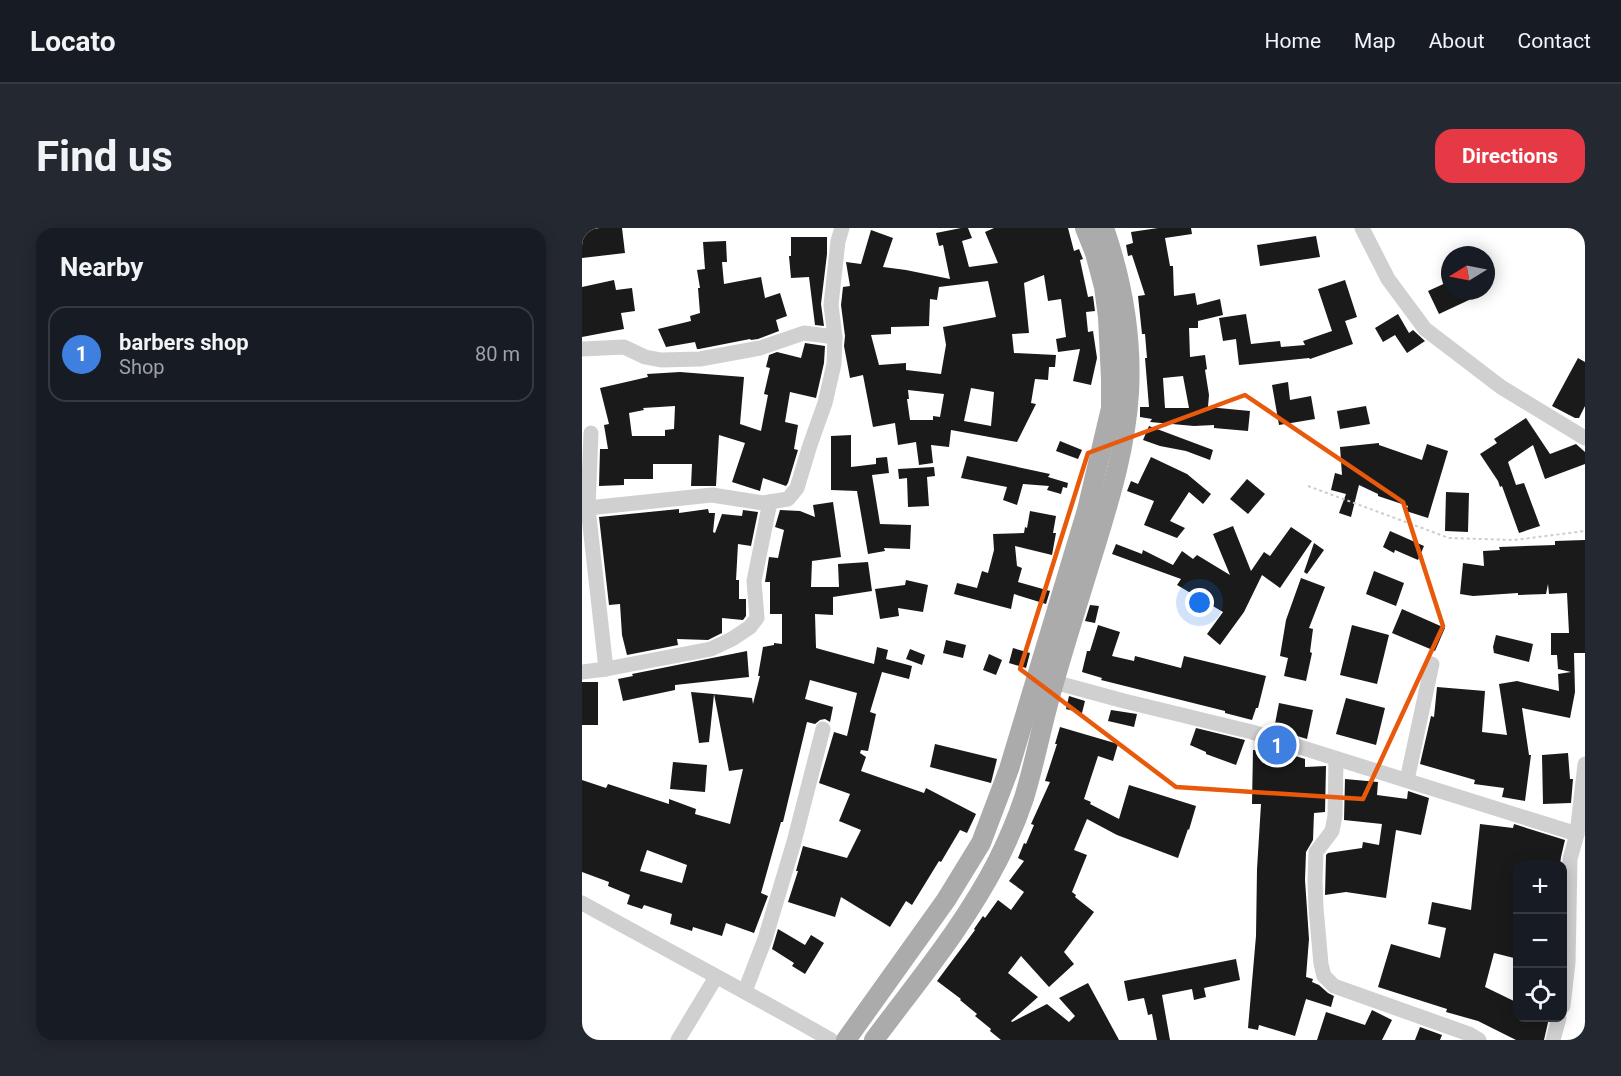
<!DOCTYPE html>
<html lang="en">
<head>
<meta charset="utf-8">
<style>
	:root { --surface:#171b24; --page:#242831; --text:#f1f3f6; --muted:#9ea1a6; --line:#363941; --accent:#e63946 }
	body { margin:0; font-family:Roboto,sans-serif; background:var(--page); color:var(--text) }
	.controls { position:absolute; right:18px; bottom:18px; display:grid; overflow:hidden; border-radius:12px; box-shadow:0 3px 15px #0003 }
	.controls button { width:54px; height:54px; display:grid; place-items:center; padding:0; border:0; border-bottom:2px solid var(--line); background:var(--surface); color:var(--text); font:30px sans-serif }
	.compass { position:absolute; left:859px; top:18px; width:54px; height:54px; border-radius:50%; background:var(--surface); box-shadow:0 3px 15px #0003; rotate:260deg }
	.you { position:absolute; left:618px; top:375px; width:21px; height:21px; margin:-15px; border:4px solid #fff; border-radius:50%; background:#1a73e8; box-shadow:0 0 0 9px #1a73e833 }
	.badge { display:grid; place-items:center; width:39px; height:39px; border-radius:50%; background:var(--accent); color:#fff; font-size:20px; font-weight:700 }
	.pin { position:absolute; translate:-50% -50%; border:3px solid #fff; box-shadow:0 2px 6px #0006 }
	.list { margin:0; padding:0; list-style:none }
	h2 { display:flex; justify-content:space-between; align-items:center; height:78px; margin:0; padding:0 24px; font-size:26px }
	h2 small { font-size:20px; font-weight:400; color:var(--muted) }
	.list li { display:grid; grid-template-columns:39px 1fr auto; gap:18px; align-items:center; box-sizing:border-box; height:96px; margin:0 12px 12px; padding:0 12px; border:2px solid var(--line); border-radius:18px }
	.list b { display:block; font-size:22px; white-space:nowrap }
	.list p { margin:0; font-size:20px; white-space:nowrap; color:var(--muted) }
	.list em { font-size:20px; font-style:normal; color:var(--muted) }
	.icon { flex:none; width:33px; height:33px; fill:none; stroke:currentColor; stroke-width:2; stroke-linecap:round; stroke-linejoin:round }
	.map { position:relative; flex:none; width:1003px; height:812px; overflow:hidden; border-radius:18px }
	header { display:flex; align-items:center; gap:36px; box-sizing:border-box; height:84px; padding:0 30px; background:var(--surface); border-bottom:2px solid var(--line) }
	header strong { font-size:28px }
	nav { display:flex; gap:33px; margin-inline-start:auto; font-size:21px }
	.intro { display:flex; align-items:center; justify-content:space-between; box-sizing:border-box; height:144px; padding:0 36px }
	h1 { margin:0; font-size:42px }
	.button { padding:15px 27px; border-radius:18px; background:var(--accent); color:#fff; font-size:21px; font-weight:700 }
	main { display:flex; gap:36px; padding:0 36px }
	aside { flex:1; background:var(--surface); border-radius:18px; box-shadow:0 3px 15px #0003 }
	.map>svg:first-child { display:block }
	.building { fill:#1a1a1a; fill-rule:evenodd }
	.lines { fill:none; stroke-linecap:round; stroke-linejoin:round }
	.path { stroke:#cdcdcd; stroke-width:2; stroke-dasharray:3 3; stroke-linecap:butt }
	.minor { stroke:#d0d0d0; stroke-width:15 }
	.major { stroke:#ababab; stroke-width:20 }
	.marked { fill:none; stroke:#e8590c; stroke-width:4.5; stroke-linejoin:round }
</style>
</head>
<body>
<header>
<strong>Locato</strong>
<nav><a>Home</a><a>Map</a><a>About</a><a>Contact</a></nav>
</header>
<div class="intro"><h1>Find us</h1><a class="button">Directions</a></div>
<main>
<aside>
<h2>Nearby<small></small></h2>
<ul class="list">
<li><span class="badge" style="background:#3f7fe0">1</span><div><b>barbers shop</b><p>Shop</p></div><em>80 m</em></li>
</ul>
</aside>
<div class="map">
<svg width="1003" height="812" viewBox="0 0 1003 812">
	<rect width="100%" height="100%" fill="#fff"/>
	<g class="building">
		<path d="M17,0H40L43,25L0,30V2Z"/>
		<path d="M379,0H386L390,10L380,13L387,39L416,35L403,4L412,0H486L492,23L497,21L501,31L498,32L506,69L511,68L513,83L504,84L506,104L511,103L515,130L509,157L491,153L498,121L476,124L474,111L484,109L479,71L466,73L462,47L442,55L447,105L430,106L432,125L474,127L473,139H467L466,152L453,151L449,175L454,176L435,214L369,202L367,219L349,217L351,235L337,237L334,214L316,217L313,195L291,199L281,147L268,150L262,118L263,108L259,77L261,59L268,58L264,34L279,36L289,2L311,10L301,39L324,42L368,51L361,17L357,18L354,5ZM406,53L414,89L361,99L364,117L359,146L324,142V135L297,137L289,107L309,106V99L347,98L348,71L355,72L357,59ZM389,160L412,164L409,198L382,193ZM326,162L362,166L358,189L351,188V192H328L325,171H327Z"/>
		<path d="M576,0H609L610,6L583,10L588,38H591L592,68L613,65L615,77L638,71L641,87L616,93V100H607L608,129L623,127L625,141L623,142L627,167L626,179L668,183L666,203L632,200V197L612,198L568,194L570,191L558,189V179H567L563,130H565L563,106H560L556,68L563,67L550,27L546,28L544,17L551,15L549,4ZM601,148L607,180H583L581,150Z"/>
		<path d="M734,8L738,29L678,38L675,17Z"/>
		<path d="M209,9H245V26L239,76L242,98L233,97L227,49L209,50L207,28H209Z"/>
		<path d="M144,13L145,34H140L142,56L179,49L183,70L198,65L205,88L194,92L197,103L176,111L169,112L168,111L117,121H115L113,114L84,119L76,101L109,93L108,88L118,85L116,60H118L115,42L123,41L121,14Z"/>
		<path d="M32,52L34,62L50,60L53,83L39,85L42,101L0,109V59Z"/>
		<path d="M763,52L775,89L763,93L771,116L728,131L727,130L657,137L654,111L641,113L637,90L664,86L669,116L698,113L699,119L723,117L721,113L750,103L736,61Z"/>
		<path d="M868,53V63H883L887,72L857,86L846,63Z"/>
		<path d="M816,86L827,105L831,102L843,113L825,125L813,107L801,114L793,100Z"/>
		<path d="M223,115L243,118L242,135L234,170L208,164L203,194L216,197L212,221L216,222L206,255L204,258L181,250L178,263L150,254L163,215L137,207L134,258H109L110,236H71V251H42V257L17,258L18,221H26L22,197L27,196L18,160L66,149L65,146L98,144L162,149L158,196L179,203L186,167L182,166L188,140L184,139L187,127L195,124L219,130ZM93,178L92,201L83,202V208H50L47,185L62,182L61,180Z"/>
		<path d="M996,130L1003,134V178L997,190H993L970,178Z"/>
		<path d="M706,154L708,172L729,168L733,191L697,197L690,157Z"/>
		<path d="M784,178L788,196L758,201L755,183Z"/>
		<path d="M944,190L968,226L994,216L1003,224V236L963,251L951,217L926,234L934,257L942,255L958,298L937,305L920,258L918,259L916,253L898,226L915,215L912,211Z"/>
		<path d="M567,198L631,222L628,232L604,223L578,218L561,212Z"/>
		<path d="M269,207V239L294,236V230L305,229L307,245L290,247L298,296L329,297L328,321L302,320L303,323L286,326L275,263L249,262V208Z"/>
		<path d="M478,213L500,222L496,231L474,223Z"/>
		<path d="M797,215V217L840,232L845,216L866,223L846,290L824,283L826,278L796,268V266L777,257L769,289L757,285L764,266L749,262L753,245L760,247L758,219Z"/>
		<path d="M385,228L468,246L466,249L486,255L485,260L481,259L479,266L465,262L467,258L441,256L435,277L421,272L425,259L379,250Z"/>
		<path d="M569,229L605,246L629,266L621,276L607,264L588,293L603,300L595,310L562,297L572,273L545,263L549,253L556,256Z"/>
		<path d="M352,239L353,248L345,249L347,278L326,279L325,250L317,251L316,241Z"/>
		<path d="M665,251L683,266L666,286L648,271Z"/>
		<path d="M864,264L887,265L886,304L863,303Z"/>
		<path d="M251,274L259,329L230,333L229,359H257L256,336L286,334L290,363L251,369V387L233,386L234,420L292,436L295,419L306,422L304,431L330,438L327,451L300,444L288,484L294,486L286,523L279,522L278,525L284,529L279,543L342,565L344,560L394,586L385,605L378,602L359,634L357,633L330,677L324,673L308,699L259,669L253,689L206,674L216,643H214L221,618L265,630L279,602L257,593L268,566L237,555L252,504L265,508L275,465L228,452L223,471L251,479L248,494L243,491L238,492L233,496L225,494L201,594H199L179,665L186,668L172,705L144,695L140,708L111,699L110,703L88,696L90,686L62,677L60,681L45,676L48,667L26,658L27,654L0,644V552L24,560L26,556L87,576V571L114,581L113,586L148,596L161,541L147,543L132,466L170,470L171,476L178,448H176L181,419L192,417V415L200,416V386H188V354H183L187,329L196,330L202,302L193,299L198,282L218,283L233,289L231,277ZM65,622L105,637L100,655L58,643Z"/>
		<path d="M97,281V285L126,281L127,285H133L131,304L133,305L140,286L160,288L161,282L176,284L169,318L156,316L154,352H157V371H164V388L161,392L140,390V405L126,412L95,411L96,417L45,427L40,407L38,376L27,377L17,289Z"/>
		<path d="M448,283L474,288L471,305H474L470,327L433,318L435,338L440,340L436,354L468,363L464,376L432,366L429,381L372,366L375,355L395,360L400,343L406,345L412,322L411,306L442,305L443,299L445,300Z"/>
		<path d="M651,298L669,343L682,324L688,328L709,299L730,313L698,360L680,347L662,384L638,417L625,406L641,384L595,357L599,351L530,326L534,316L560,326L561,322L591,337L600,323L611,331L615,327L648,347L631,306Z"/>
		<path d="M808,303L842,318L836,332L813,322L812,325L801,319Z"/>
		<path d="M1003,312V425H992L993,464L988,490L940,480L947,527H949L943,573L920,569L922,560L892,556L893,552L838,536L849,488L852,489L855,459L903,463L900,504L925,507L917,456L935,453L977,463L976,446L989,444L976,441L975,427H969V405H987L985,365L967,366L966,356L964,366L936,367V365L891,368L878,366L881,335L902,338L901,323L918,322L917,319L973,317V313Z"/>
		<path d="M732,315L742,322L725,346L722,344Z"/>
		<path d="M792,343L822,355L814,378L784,366Z"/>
		<path d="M719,350L743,359L727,400L731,401L728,424L730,425L724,453L702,448L706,430L698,428L704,392Z"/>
		<path d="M324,352L346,357L341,384L316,380L317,388L298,391L293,361L323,357Z"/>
		<path d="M508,377L517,378L513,395L503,393Z"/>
		<path d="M820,381L863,400L853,423L810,405Z"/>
		<path d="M516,397L538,404L530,428L552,433L553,428L599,440L602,428L684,448L676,480H674L670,492L643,485V483L519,452L520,450L500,444L505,423H508Z"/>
		<path d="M770,397L807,407L795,456L758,447Z"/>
		<path d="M914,407L951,416L947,434L912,425L911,419Z"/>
		<path d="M364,412L384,417L381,430L361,425Z"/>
		<path d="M431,420L448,425L444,440L427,435Z"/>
		<path d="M328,421L343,427L340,437L324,431Z"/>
		<path d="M165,423L167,449L93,457V462L41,473L36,451L51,448L50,446Z"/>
		<path d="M407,426L420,432L414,447L401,442Z"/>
		<rect x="0" y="454" width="16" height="43"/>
		<path d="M109,464L132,466L127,514L117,515Z"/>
		<path d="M487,468L503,473L500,485L484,481Z"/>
		<path d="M764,470L803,480L794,517L754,506Z"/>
		<path d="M697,475L731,482L725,511L692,501Z"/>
		<path d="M529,482L555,486L552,499L526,493Z"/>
		<path d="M478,499L536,516L531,533L516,528L502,571L509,574L508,576L537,591L547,557L614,578L607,602L606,601L596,630L535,607L505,591L492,622L505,627L490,664L494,667L493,669L512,684L482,724L492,736L467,759L439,728L426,745L456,769L429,793L430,794L465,776L487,794L493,788L477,770L506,755L537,812H419L408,803L409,801L393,788L395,786L378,772L379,771L355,753L393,702L392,701L401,688L403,690L416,672L429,682L442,664L427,653L442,633L436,630L442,615L444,616L452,597L449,596L468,554L463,553L475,516H473Z"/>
		<path d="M614,500L663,512L654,537L624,526V524L608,517Z"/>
		<path d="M353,516L415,531L409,555L348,539Z"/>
		<path d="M688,520L723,531V539L744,538L743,584L732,585L731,612L724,624L723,652L727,711L724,749L731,751L730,754L737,757L746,765L752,768L749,779L724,771L713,808L677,797L676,802L666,800L674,708L675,641L679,576H670L671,522L687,523Z"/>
		<path d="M986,525L988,551H991L989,575L961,576L960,527Z"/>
		<path d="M91,534L125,537L123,564L88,561Z"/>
		<path d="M763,551L796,554L795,567L825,571L826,563L847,570L839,607L814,602L804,670L764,664L743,667L744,627L746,625L780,620L781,614L797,617L800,596L762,592Z"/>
		<path d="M898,596L931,600L932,596L983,612L979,629L978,636H936V731L912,725L903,759L936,775V789L967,790L962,812H934L896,793L864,784L865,781L796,759L809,716L858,730L864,700L846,696L850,674L889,682Z"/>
		<path d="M196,701L223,717L229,707L242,715L223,746L210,738L212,735L190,721Z"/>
		<path d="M654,731L658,752L622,760L624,769L612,772L610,761L580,767L588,812H575L570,786L566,787L562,770L546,773L542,753Z"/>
		<path d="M790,782L810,792L800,812H735L744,784L783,797Z"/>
		<path d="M838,799L860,807L858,812H833Z"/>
	</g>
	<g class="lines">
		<path class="path" d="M726,258L867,310L932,312L1003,303"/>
		<g class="minor">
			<path d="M780,0L806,51L843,101L919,159L1003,210"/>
			<path d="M0,121L42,119L63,129L79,132L118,131L178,120L222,105L253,109"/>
			<path d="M9,205L6,280L24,441"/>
			<path d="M6,280L130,267L181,275L206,271L215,260L228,217L243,175L252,136L253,109L249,77L256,13L260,0"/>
			<path d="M0,444L24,441L129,421L150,411L168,399L175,390L172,353L188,274"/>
			<path d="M472,454L542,473L670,504L995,606"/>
			<path d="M754,531L753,588L750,603L734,624L733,652L734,680L739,736L742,748L752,758L887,806L897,812"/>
			<path d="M825,552L850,436"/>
			<path d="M0,675C83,721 167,765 249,812"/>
			<path d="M163,763L183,711L212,614L241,501"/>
			<path d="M981,778L986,735L988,631L995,606L1003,536"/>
			<path d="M96,812L134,749"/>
			<path d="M971,812L977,790"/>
		</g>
		<g class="major">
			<path d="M264,812L364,672L399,615L427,541L505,282L529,180V151L526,89L522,59L513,25L503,0"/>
			<path d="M292,812C335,754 383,697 416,632C426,612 435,591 442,570C454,531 461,490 473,451C486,406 500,361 514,316C529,267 544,217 547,165C550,110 540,52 522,0"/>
		</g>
	</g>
	<path class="marked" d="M663,167L821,274L861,398L781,571L594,559L438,441L506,225Z"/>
</svg>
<div class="controls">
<button>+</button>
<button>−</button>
<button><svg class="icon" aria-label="locate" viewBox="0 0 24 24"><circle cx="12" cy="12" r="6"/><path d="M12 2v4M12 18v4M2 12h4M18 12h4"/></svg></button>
</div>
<svg class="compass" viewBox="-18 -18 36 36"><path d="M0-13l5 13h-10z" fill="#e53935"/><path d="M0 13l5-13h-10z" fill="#9ea1a6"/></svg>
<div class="you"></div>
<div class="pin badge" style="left:695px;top:517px;background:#3f7fe0">1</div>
</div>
</main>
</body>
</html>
